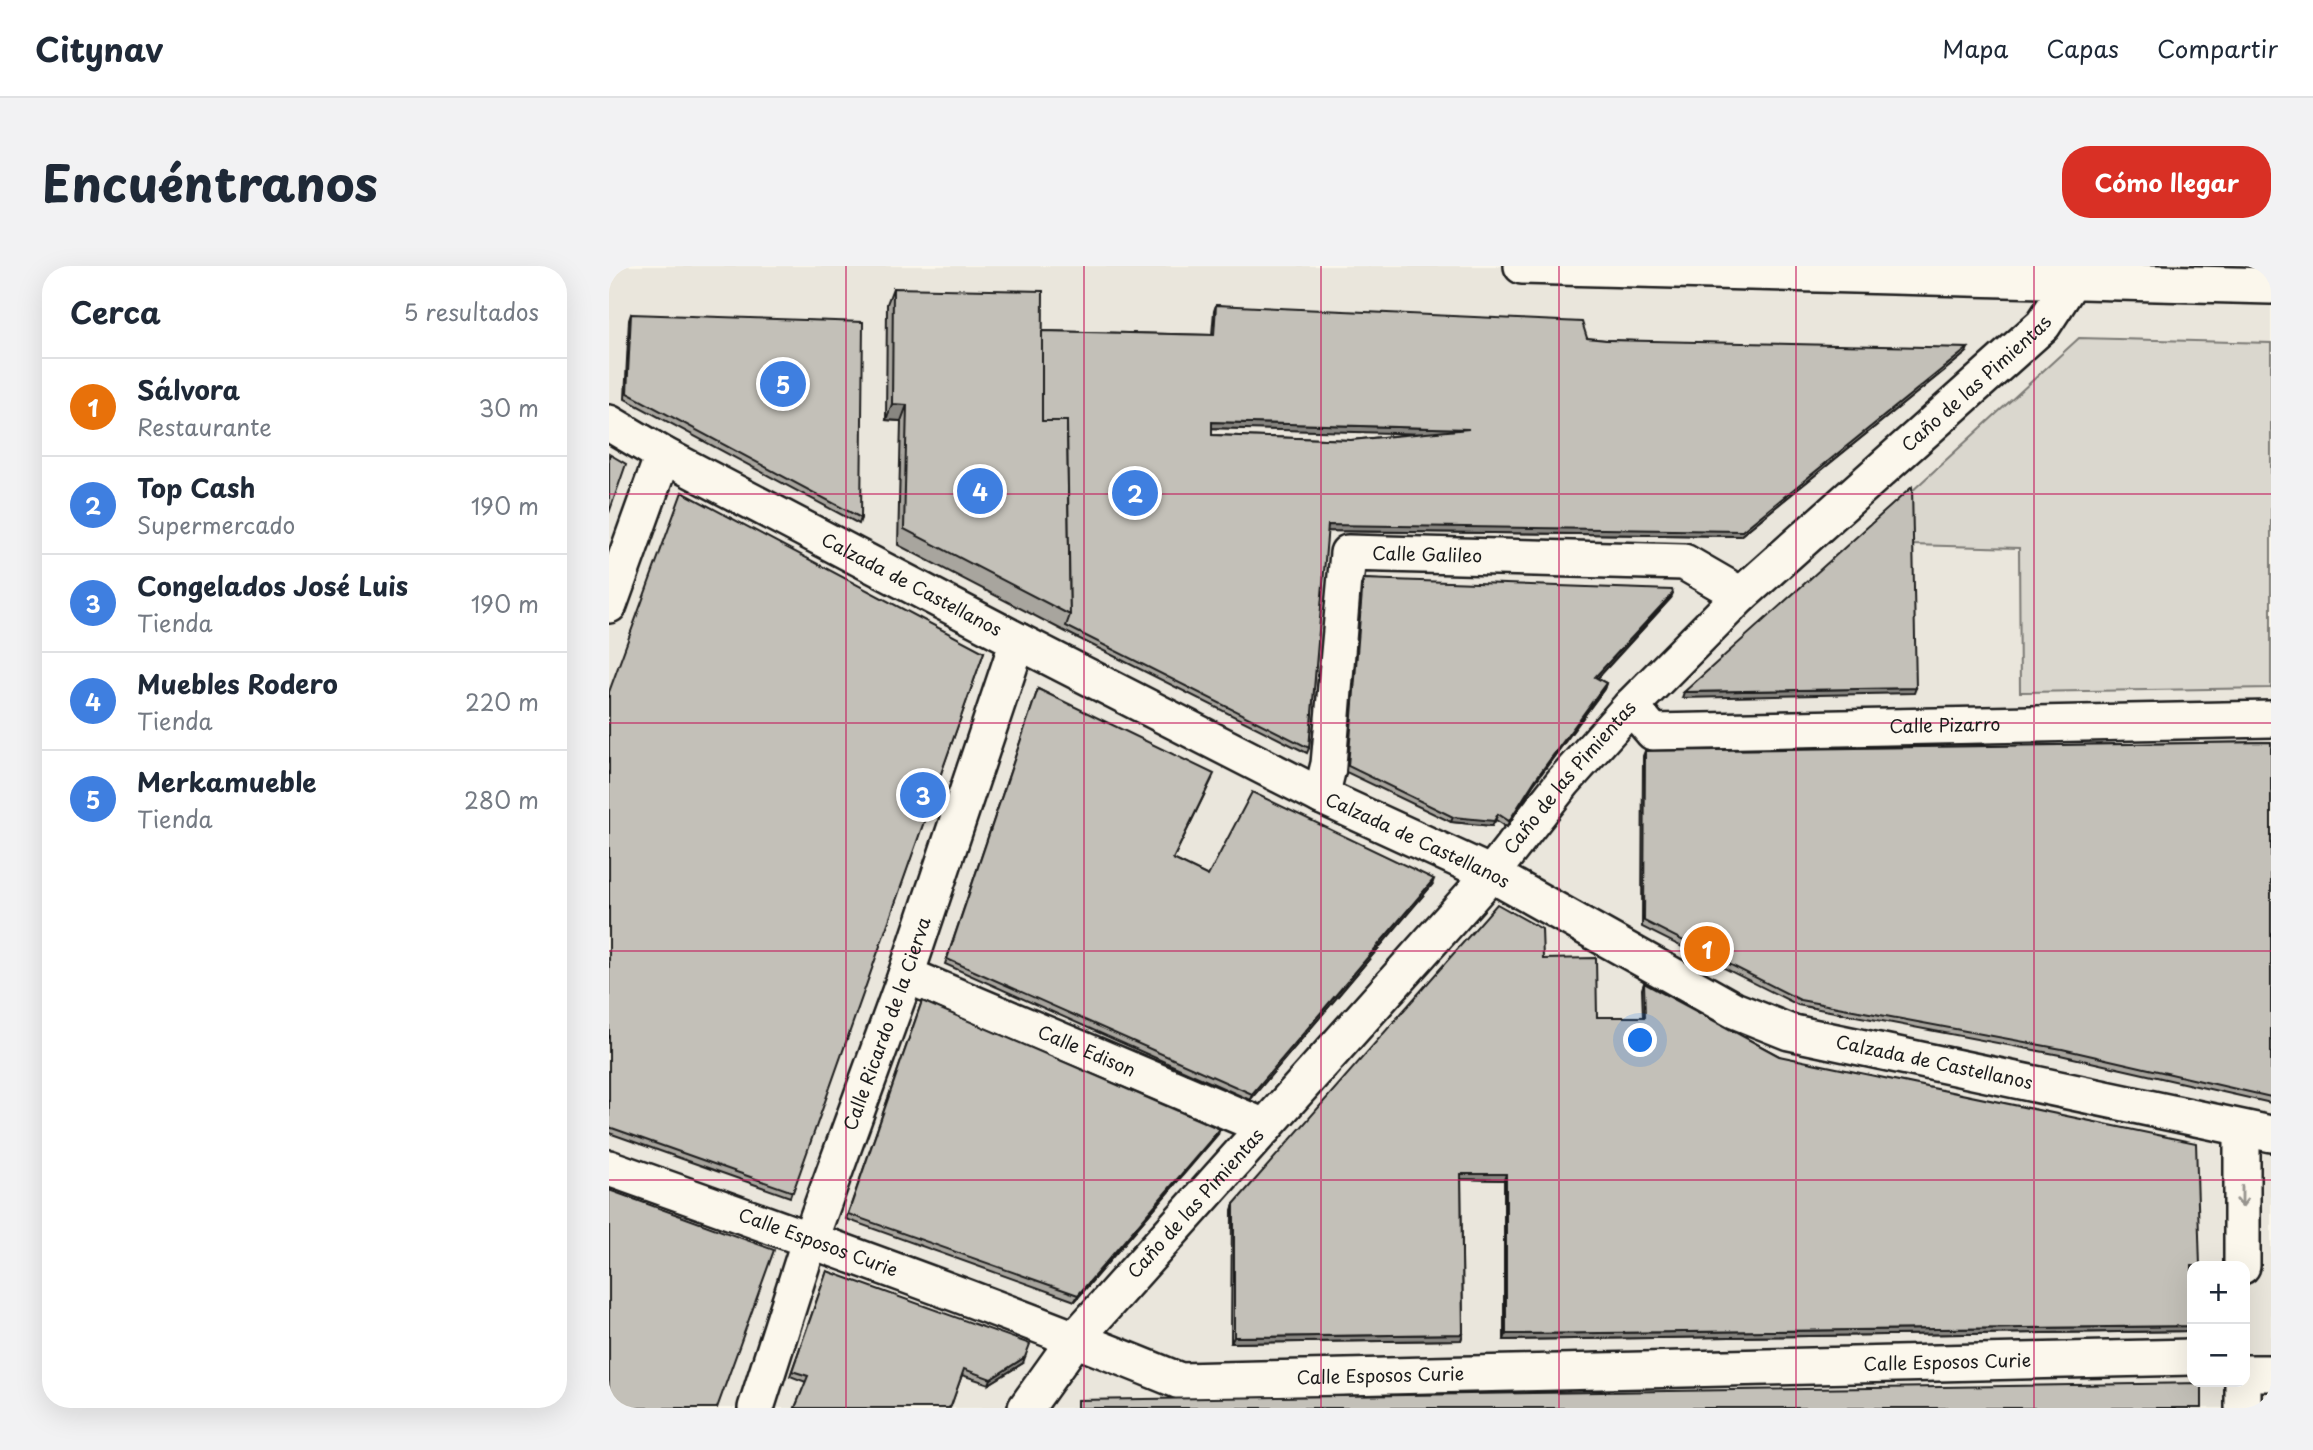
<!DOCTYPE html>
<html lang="es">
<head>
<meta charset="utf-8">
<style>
	:root { --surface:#fff; --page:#f2f2f3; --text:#1f2937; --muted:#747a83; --line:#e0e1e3; --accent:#d93025 }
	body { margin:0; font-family:"Playpen Sans",sans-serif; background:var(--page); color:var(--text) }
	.controls { position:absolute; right:21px; bottom:21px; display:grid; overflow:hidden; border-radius:14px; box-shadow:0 7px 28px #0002 }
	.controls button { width:63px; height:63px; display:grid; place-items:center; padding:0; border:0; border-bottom:2px solid var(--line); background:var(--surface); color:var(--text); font:35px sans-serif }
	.you { position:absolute; left:1032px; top:775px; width:24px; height:24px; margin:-18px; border:5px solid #fff; border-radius:50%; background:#1a73e8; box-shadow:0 0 0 10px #1a73e833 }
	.badge { display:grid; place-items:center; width:46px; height:46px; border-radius:50%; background:var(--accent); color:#fff; font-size:23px; font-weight:700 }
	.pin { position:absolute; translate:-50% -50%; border:4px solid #fff; box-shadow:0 2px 7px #0006 }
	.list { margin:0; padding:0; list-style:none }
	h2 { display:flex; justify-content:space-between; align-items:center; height:91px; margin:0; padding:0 28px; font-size:30px }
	h2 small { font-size:23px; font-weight:400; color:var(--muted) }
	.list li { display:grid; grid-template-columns:46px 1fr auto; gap:21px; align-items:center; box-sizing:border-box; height:98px; padding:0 28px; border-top:2px solid var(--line) }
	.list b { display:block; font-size:26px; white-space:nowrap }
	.list p { margin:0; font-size:23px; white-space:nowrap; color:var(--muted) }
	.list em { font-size:23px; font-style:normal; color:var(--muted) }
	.map { position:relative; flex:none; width:1662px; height:1142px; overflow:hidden; border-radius:28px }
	header { display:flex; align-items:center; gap:42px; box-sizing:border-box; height:98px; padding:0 35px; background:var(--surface); border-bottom:2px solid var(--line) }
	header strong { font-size:33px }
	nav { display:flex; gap:38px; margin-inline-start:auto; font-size:24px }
	.intro { display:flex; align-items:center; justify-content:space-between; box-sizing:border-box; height:168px; padding:0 42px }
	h1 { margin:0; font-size:49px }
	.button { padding:18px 32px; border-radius:28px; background:var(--accent); color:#fff; font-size:24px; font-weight:700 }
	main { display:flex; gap:42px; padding:0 42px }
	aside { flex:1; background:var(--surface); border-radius:28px; box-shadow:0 7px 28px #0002 }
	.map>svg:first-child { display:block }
	.built { fill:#eae6dc; fill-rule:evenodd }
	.green { fill:#dad7ce; stroke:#7b7a75; stroke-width:2 }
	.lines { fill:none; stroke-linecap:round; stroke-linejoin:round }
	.minor-casing { stroke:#1c1c1c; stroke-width:40 }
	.minor { stroke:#fbf7ec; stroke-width:35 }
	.wall { fill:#a8a59e; stroke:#1c1c1c; stroke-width:2; fill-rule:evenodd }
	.shaded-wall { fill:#888681; stroke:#1c1c1c; stroke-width:2 }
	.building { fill:#c3c0b8; stroke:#1c1c1c; stroke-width:2; fill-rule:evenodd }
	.oneway { stroke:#97948e }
	.grid { fill:none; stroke:#c2185b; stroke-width:2; stroke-opacity:0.55 }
	.labels { text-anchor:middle; stroke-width:7; stroke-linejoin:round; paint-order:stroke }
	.street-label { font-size:18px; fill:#1c1c1c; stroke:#fbf7ec }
</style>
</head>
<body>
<header>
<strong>Citynav</strong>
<nav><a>Mapa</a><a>Capas</a><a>Compartir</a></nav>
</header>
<div class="intro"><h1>Encuéntranos</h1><a class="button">Cómo llegar</a></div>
<main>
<aside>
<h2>Cerca<small>5 resultados</small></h2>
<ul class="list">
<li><span class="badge" style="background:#e8710a">1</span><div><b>Sálvora</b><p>Restaurante</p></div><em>30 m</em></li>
<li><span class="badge" style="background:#3f7fe0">2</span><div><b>Top Cash</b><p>Supermercado</p></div><em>190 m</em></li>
<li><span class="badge" style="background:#3f7fe0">3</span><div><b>Congelados José Luis</b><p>Tienda</p></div><em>190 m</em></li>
<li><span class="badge" style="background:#3f7fe0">4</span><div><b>Muebles Rodero</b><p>Tienda</p></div><em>220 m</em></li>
<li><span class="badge" style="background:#3f7fe0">5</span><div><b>Merkamueble</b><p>Tienda</p></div><em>280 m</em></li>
</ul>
</aside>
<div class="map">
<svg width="1662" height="1142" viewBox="0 0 1662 1142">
	<rect width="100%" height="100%" fill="#fbf7ec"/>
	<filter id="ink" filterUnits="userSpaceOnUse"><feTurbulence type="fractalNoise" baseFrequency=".0143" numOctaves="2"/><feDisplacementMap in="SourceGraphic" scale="14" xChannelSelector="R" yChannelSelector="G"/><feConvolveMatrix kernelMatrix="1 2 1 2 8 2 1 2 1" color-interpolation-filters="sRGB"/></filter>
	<g filter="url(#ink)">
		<path class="built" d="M0,0H1662V1142H0ZM1583,1000H1636V1116H1583Z"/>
		<path class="green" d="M1470,72L1662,77V422L1411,426L1410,282L1302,279L1301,227Z"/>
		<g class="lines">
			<defs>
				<g id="minor">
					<path d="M913,0L1662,20"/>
					<path id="s1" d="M0,157L54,189L409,375L712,530L882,608L1125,744L1180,766L1662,868"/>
					<path d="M0,339L54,189"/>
					<path id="s2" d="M1022,440L1044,466L1662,453"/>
					<path id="s3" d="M712,530L720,498L739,287L1075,296L1132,329"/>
					<path id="s4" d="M297,709L656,861"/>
					<path d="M1633,863V1000"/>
					<path id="s5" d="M0,902C191,970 383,1038 571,1115L1583,1091"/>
					<path d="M1636,1107H1662"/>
					<path d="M1634,1116V1142"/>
					<path id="s6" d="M147,1142L201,973L297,709L409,375"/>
					<path id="s7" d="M417,1142L467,1072L882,608L955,515L1022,440L1132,329L1434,59L1462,16"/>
				</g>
			</defs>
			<use href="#minor" class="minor-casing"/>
			<use href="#minor" class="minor"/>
		</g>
		<g class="wall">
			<path d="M284,22L433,65L603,69L605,45L607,39L997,74L1357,87L1131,270L718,265L700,482L698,487L455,365L289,279L292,155L277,154L278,38ZM603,162L813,167L742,174L603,169Z"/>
			<path d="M22,48L252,252L250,258L16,133L20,54Z"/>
			<path d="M754,313L1062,332L988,413L997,417L995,423L924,519L898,561L887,554L883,560L842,556L737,506L752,319Z"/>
			<path d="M375,386L181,931L0,867V426Z"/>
			<path d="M429,423L603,513L564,593L599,610L823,619L641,834L336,698Z"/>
			<path d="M1662,476V837L1451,789L1189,739L1033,661L1034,490L1036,485Z"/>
			<path d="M934,693L988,751H1034L1033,723L1035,717L1170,790L1583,1000V1065L895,1074V914L852,913L854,1068L852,1074L622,1077L623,944L625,938Z"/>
			<path d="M313,735L609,868L466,1035L237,953Z"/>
			<path d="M218,1005L414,1097L380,1118L353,1109L341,1142H186L197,1116L181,1110Z"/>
		</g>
		<g class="shaded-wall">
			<path d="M1359,82L1357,87L1131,270L717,265L719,259Z"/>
			<path d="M283,138L298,139L292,155L277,154Z"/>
			<path d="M603,156L860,163L858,169L601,162Z"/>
			<path d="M1064,327L1062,332L984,417L986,411Z"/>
			<path d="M997,417L995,423L924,519L898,561L900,555L926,514Z"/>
			<path d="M1307,422L1305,427L1073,432L1075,426Z"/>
			<path d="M889,548L883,560L842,556L844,551Z"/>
			<path d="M825,613L823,619L641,834L643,828Z"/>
			<path d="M611,863L609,868L466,1035L469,1029Z"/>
			<path d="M852,908H897L895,914L850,913Z"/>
			<path d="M1583,1060V1065L895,1074L897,1068Z"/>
			<path d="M854,1068L852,1074L622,1077L625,1071Z"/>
			<path d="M416,1091L414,1097L380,1118L382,1113Z"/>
		</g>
		<g class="building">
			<path d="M284,22L434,25L433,155H458L461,349L295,263L298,139L283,138Z"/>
			<path d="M607,39L973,56L978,72L997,74L1359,82L1133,265L719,259L700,482L457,360L461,349L458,155H433V65L605,69ZM603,156L860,163L742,174L603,169Z"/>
			<path d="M22,48L254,56L252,252L18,127Z"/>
			<path d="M0,188L17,198L0,247Z"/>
			<path d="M1303,221L1307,422L1075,426Z"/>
			<path d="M73,226L375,386L184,926L0,861V426Z"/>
			<path d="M754,313L1063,324L1064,327L986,411L997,417L926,514L900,555L889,548L885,555L844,551L739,500Z"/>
			<path d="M429,423L605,508L564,593L599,610L643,526L825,613L643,828L338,693Z"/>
			<path d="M1662,476V831L1453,783L1191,734L1035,655L1036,485Z"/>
			<path d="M888,638L933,663L934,693L987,692L988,751H1036L1035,717L1170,790L1587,877L1591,1000H1583V1060L897,1068V908H852L854,1068L625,1071V938Z"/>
			<path d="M313,735L611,863L469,1029L239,948Z"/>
			<path d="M0,924L165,984L108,1142H9L0,1139Z"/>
			<path d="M218,1005L421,1078L416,1091L382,1113L355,1103L342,1140L339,1142H186L199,1110L183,1105Z"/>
			<path d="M1593,1117V1142H468V1134Z"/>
		</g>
		<defs><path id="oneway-shaft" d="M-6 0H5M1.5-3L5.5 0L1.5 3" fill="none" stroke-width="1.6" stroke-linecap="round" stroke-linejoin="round" transform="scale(1.75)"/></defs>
		<use class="oneway" href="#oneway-shaft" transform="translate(1633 931) rotate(90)"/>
	</g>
	<path class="grid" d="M237,0V1142M475,0V1142M712,0V1142M950,0V1142M1187,0V1142M1425,0V1142M0,228H1662M0,457H1662M0,685H1662M0,914H1662"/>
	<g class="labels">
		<g class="street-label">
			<text dy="6" stroke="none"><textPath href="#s7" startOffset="1400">Caño de las Pimientas</textPath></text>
			<text dy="6" stroke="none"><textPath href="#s3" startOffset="324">Calle Galileo</textPath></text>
			<text dy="6" stroke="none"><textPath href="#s1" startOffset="343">Calzada de Castellanos</textPath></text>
			<text dy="6" stroke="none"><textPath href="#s2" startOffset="326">Calle Pizarro</textPath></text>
			<text dy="6" stroke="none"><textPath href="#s7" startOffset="833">Caño de las Pimientas</textPath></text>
			<text dy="6" stroke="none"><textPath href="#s1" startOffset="910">Calzada de Castellanos</textPath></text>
			<text dy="6" stroke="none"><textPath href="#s6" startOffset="406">Calle Ricardo de la Cierva</textPath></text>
			<text dy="6" stroke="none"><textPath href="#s4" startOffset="196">Calle Edison</textPath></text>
			<text dy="6" stroke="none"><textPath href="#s1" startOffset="1477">Calzada de Castellanos</textPath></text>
			<text dy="6" stroke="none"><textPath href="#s7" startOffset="266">Caño de las Pimientas</textPath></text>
			<text dy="6" stroke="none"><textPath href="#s5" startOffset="222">Calle Esposos Curie</textPath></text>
			<text dy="6" stroke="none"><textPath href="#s5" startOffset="1377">Calle Esposos Curie</textPath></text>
			<text dy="6" stroke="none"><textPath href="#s5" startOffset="810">Calle Esposos Curie</textPath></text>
		</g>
	</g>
</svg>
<div class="controls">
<button>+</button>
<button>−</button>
</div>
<div class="you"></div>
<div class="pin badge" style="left:1098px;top:683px;background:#e8710a">1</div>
<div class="pin badge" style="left:526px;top:227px;background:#3f7fe0">2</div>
<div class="pin badge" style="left:314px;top:529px;background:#3f7fe0">3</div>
<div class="pin badge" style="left:371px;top:225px;background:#3f7fe0">4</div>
<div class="pin badge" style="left:174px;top:118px;background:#3f7fe0">5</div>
</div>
</main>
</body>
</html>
